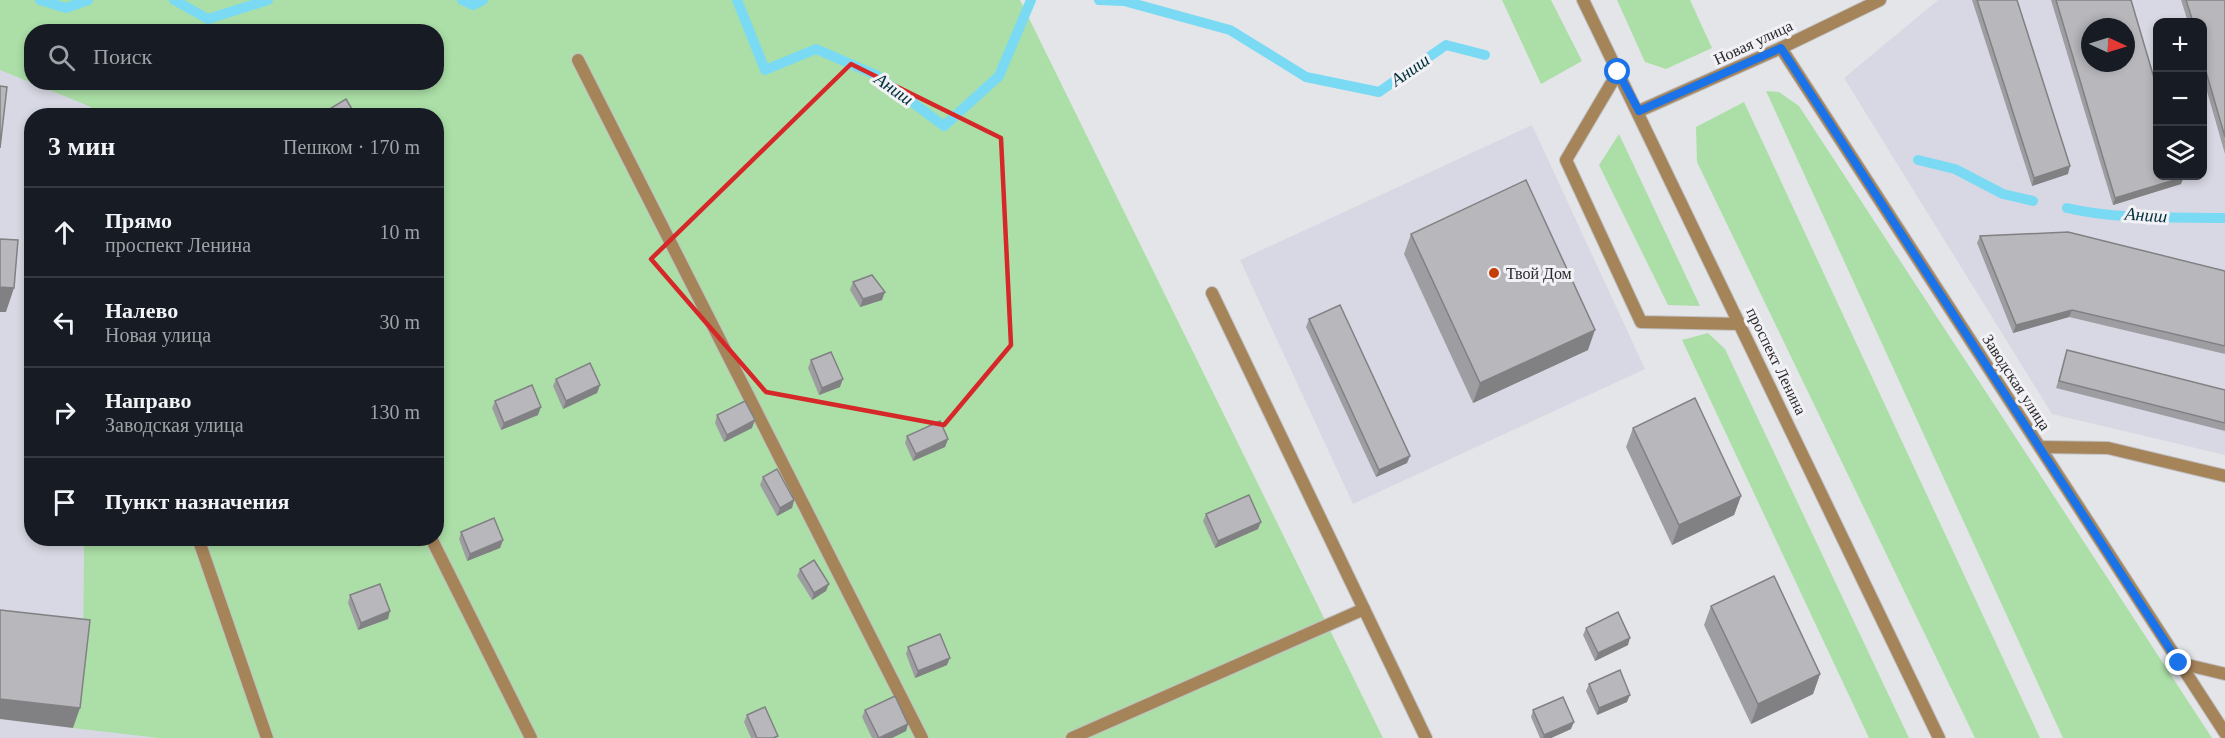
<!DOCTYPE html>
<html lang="ru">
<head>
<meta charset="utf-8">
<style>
	:root { --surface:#171b24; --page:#20242c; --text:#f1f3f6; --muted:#9ea1a6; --line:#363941 }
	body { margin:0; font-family:"Times New Roman",serif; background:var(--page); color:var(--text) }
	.controls { position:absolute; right:18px; top:18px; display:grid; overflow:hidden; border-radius:12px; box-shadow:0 3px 9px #0003 }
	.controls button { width:54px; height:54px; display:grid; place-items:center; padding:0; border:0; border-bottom:2px solid var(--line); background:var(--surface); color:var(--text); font:30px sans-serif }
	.compass { position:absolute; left:2081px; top:18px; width:54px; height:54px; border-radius:50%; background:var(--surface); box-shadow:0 3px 9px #0003; rotate:94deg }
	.stop { position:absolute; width:18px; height:18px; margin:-14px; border:4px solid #1a73e8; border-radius:50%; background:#fff }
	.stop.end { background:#1a73e8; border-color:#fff; box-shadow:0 2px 6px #0008 }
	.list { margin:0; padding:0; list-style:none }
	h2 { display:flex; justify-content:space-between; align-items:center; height:78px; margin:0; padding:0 24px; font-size:26px }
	h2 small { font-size:20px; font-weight:400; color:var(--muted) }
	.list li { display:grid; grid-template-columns:39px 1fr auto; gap:18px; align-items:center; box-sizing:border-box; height:90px; padding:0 24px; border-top:2px solid var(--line) }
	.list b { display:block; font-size:22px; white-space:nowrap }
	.list p { margin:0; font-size:20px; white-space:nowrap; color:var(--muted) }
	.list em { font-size:20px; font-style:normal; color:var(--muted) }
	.icon { flex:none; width:33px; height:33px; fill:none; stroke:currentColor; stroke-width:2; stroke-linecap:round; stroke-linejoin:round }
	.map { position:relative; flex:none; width:2225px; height:738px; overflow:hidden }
	.search { position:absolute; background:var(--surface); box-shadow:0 3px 9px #0003; left:24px; top:24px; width:420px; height:66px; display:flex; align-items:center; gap:15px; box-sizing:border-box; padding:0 21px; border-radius:24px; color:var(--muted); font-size:22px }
	.panel { position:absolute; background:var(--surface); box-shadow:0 3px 9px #0003; left:24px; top:108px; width:420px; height:438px; border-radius:24px }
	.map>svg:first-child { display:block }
	.built { fill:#d8d8e4; fill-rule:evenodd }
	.green { fill:#abdfa7; fill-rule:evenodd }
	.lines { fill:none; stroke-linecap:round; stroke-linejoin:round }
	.stream { stroke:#7adaf4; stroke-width:10 }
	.service-casing { stroke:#bfc0c3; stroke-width:14 }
	.minor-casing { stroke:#bfc0c3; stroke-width:14 }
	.tertiary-casing { stroke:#bfc0c3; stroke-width:14 }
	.service { stroke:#a6845a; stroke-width:12 }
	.minor { stroke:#a6845a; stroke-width:12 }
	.tertiary { stroke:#a6845a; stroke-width:12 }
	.wall { fill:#9e9ea2 }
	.shaded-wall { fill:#818184 }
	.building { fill:#b8b8bc; stroke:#818184; stroke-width:1.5; fill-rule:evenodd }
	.route { stroke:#1a73e8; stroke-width:8 }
	.marked { fill:none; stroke:#d62828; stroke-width:4.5; stroke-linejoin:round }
	.poi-dot { fill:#c53e07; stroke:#f2f2f6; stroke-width:2 }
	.labels { text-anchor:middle; stroke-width:6; stroke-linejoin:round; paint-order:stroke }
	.street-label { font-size:16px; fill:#2b2b2d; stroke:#f2f2f6 }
	.poi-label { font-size:16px; fill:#2b2b2d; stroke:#f2f2f6; text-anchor:start }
	.water-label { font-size:18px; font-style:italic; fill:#00303b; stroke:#f2f2f6 }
</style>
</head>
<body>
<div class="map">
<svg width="2225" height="738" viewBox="0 0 2225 738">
	<rect width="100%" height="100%" fill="#e4e5e9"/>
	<g class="built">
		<path d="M1938,0H2225V455L2052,414L1844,78ZM2158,22H2202V176H2158ZM2090,27H2126V63H2090Z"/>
		<path d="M0,70L91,107V115L32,116V538L84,539L83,640L73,727L158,738H0Z"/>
		<path d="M1532,125L1645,369L1353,504L1240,260Z"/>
	</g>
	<g class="green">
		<path d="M0,0H1020L1383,738H158L73,728L83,640L84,539L436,538V116L91,115V107L0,70ZM32,32H436V82H32Z"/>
		<path d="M1502,0H1551L1582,61L1541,84Z"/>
		<path d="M1617,0H1690L1712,48L1666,69L1645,62Z"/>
		<path d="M1766,91L1779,92L1799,106L2212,738H2063Z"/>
		<path d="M1744,102L2040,738H1975L1697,162L1696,127Z"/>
		<path d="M1619,134L1700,306L1668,305L1599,165Z"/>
		<path d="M1708,333L1725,349L1909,738H1869L1682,340Z"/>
	</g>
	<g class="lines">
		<g class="stream">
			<path d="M40,0L66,8L88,0"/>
			<path d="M174,0L208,19L268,0"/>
			<path d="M462,0L473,5L483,0"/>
			<path d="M737,0L765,70L816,49L876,75L944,126L999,76L1031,0"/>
			<path d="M1099,0L1124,1L1230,30L1306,77L1379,92L1446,45L1485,55"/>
			<path d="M1918,160L1955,169L2003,194L2033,201"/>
			<path d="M2067,208C2118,220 2173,217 2225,218"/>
		</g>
		<defs>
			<g id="service">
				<path d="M578,60L922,738"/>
				<path d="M1618,72L1566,160L1641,322L1741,324"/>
				<path d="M1212,293L1426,738"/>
				<path d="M2040,447L2108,448L2225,476"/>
				<path d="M198,538L267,738"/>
				<path d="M431,538L531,738"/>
				<path d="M2179,663L2225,674"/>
				<path d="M1072,738L1364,609"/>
			</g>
			<g id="minor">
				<path d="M1781,48L2225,733"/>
				<path d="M1639,111L1781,48L1880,0"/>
			</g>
			<path id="tertiary" d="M1583,0L1939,738"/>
		</defs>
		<use href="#service" class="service-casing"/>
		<use href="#minor" class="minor-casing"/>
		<use href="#tertiary" class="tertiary-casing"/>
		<use href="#service" class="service"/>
		<use href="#minor" class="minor"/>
		<use href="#tertiary" class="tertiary"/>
	</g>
	<g class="wall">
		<path d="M1972,0H2017L2068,174L2032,186Z"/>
		<path d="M2051,0H2131L2181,184L2113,205Z"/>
		<path d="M2181,0H2225V154L2202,74V22H2188Z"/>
		<path d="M1411,234L1588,350L1473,403L1404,254Z"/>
		<path d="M1980,236L2225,271V354L2069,317L2013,333L1977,243Z"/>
		<path d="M853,282L882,300L860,307L850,290Z"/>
		<path d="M1309,319L1407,463L1376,477L1306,327Z"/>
		<path d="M2067,350L2225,390V431L2056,388Z"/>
		<path d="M811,360L840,387L819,395L808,368Z"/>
		<path d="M556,379L600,385L597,393L563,409L553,386Z"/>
		<path d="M495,401L538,415L501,430L492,408Z"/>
		<path d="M717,415L752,428L724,442L715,423Z"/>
		<path d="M1633,428L1741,496L1734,515L1672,545L1626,447Z"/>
		<path d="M907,436L948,439L945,447L913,461L905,443Z"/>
		<path d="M763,477L794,500L792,508L777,516L760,485Z"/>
		<path d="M1206,514L1258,529L1215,548L1203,521Z"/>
		<path d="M461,532L503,540L500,548L467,561L459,539Z"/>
		<path d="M800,569L826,591L812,600L797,576Z"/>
		<path d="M350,595L388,619L358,630L348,603Z"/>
		<path d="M1711,606L1820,674L1813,694L1751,724L1704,625Z"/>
		<path d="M1586,628L1628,645L1595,661L1583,635Z"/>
		<path d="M908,647L947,665L915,678L906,654Z"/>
		<path d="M1589,684L1627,702L1597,715L1586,691Z"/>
		<path d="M865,710L908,724L906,731L892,738H872L862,717Z"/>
		<path d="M1533,710L1571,729L1551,738H1540L1531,717Z"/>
		<path d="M747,715L777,738H751L744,722Z"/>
	</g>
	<g class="shaded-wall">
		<path d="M2070,166L2068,174L2032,186L2034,178Z"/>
		<path d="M2184,177L2181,184L2113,205L2115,198Z"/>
		<path d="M0,287L14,288L6,312H0Z"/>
		<path d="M885,292L882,300L860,307L863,299Z"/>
		<path d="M2072,310L2069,317L2013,333L2016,325Z"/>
		<path d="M1595,330L1588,350L1473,403L1480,383Z"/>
		<path d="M843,379L840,387L819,395L822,388Z"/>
		<path d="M600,385L597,393L563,409L566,401Z"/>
		<path d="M541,407L538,415L501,430L504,423Z"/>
		<path d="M755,420L752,428L724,442L727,435Z"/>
		<path d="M948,439L945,447L913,461L916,454Z"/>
		<path d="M1410,456L1407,463L1376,477L1379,470Z"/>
		<path d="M1741,496L1734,515L1672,545L1679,525Z"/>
		<path d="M794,500L792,508L777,516L780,508Z"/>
		<path d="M1261,522L1258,529L1215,548L1218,541Z"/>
		<path d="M503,540L500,548L467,561L470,554Z"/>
		<path d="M829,584L826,591L812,600L814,593Z"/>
		<path d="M390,611L388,619L358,630L361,623Z"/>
		<path d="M1630,638L1628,645L1595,661L1598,653Z"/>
		<path d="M950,658L947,665L915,678L918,671Z"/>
		<path d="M1820,674L1813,694L1751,724L1758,704Z"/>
		<path d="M1630,695L1627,702L1597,715L1599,708Z"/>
		<path d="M0,699L80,708L73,728L0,719Z"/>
		<path d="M1574,722L1571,729L1551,738H1543L1544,735Z"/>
		<path d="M908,724L906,731L892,738H879Z"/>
	</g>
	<g class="building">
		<path d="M1977,0H2017L2070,166L2034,178Z"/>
		<path d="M2056,0H2131L2157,88V176H2184V177L2115,198ZM2090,27H2126V63H2090Z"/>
		<path d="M2186,0H2225V137L2202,58V22H2193Z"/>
		<path d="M0,86L7,87L0,148Z"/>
		<path d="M346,99L356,116H325L323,113Z"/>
		<path d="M1526,180L1595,330L1480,383L1411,234Z"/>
		<path d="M2068,232L2225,271V346L2072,310L2016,325L1980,236Z"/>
		<path d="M0,239L18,240L14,288L0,287Z"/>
		<path d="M872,275L885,292L863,299L853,282Z"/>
		<path d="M1340,305L1410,456L1379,470L1309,319Z"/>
		<path d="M2067,350L2225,390V423L2059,381Z"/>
		<path d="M831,352L843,379L822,388L811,360Z"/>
		<path d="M590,363L600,385L566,401L556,379Z"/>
		<path d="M532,385L541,407L504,423L495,401Z"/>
		<path d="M1695,398L1741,496L1679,525L1633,428Z"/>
		<path d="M745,401L755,420L727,435L717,415Z"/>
		<path d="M940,421L948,439L916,454L907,436Z"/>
		<path d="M777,469L794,500L780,508L763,477Z"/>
		<path d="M1249,495L1261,522L1218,541L1206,514Z"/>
		<path d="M494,518L503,540L470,554L461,532Z"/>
		<path d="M814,560L829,584L814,593L800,569Z"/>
		<path d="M1774,576L1820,674L1758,704L1711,606Z"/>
		<path d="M380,584L390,611L361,623L350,595Z"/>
		<path d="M0,610L90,620L80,708L0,699Z"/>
		<path d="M1618,612L1630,638L1598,653L1586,628Z"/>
		<path d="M940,634L950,658L918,671L908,647Z"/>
		<path d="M1620,670L1630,695L1599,708L1589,684Z"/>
		<path d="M895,696L908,724L879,738L865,710Z"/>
		<path d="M1563,697L1574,722L1544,735L1533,710Z"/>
		<path d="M765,707L778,736L773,738H757L747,715Z"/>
	</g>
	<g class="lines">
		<path class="route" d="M1618,72L1639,111L1781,48L2179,663"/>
	</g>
	<path class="marked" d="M851,64L1001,138L1011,345L944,425L766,392L651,259Z"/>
	<circle class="poi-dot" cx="1494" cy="273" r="6"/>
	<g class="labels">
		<g class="street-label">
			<text transform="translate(1753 42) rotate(-25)" y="6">Новая улица</text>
			<text transform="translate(1777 361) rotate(64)" y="6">проспект Ленина</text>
			<text transform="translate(2017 382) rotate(57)" y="6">Заводская улица</text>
		</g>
		<g class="poi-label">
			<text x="1506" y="279">Твой Дом</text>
		</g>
		<g class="water-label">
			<text transform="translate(1410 70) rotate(-35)" y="6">Аниш</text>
			<text transform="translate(894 89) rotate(35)" y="6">Аниш</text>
			<text transform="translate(2146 215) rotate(4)" y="6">Аниш</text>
		</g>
	</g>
</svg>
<div class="controls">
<button>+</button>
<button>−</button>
<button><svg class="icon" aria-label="layers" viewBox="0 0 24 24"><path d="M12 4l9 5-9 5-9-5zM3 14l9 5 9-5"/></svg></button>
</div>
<svg class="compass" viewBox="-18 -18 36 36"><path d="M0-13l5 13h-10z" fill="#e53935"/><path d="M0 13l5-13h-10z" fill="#9ea1a6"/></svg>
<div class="stop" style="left:1618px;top:72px"></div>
<div class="stop end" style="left:2179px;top:663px"></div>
<div class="search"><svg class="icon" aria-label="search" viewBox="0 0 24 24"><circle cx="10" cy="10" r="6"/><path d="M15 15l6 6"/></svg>Поиск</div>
<section class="panel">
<h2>3 мин<small>Пешком · 170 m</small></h2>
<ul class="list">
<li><svg class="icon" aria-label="ahead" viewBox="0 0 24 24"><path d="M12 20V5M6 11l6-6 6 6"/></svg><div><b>Прямо</b><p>проспект Ленина</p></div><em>10 m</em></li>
<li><svg class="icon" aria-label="left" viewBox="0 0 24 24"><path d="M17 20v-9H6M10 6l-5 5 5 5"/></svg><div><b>Налево</b><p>Новая улица</p></div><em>30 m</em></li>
<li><svg class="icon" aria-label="right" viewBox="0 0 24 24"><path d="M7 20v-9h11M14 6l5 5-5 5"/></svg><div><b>Направо</b><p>Заводская улица</p></div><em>130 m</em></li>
<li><svg class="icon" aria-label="arrive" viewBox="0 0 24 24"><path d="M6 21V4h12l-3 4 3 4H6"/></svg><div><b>Пункт назначения</b></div></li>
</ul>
</section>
</div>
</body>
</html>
